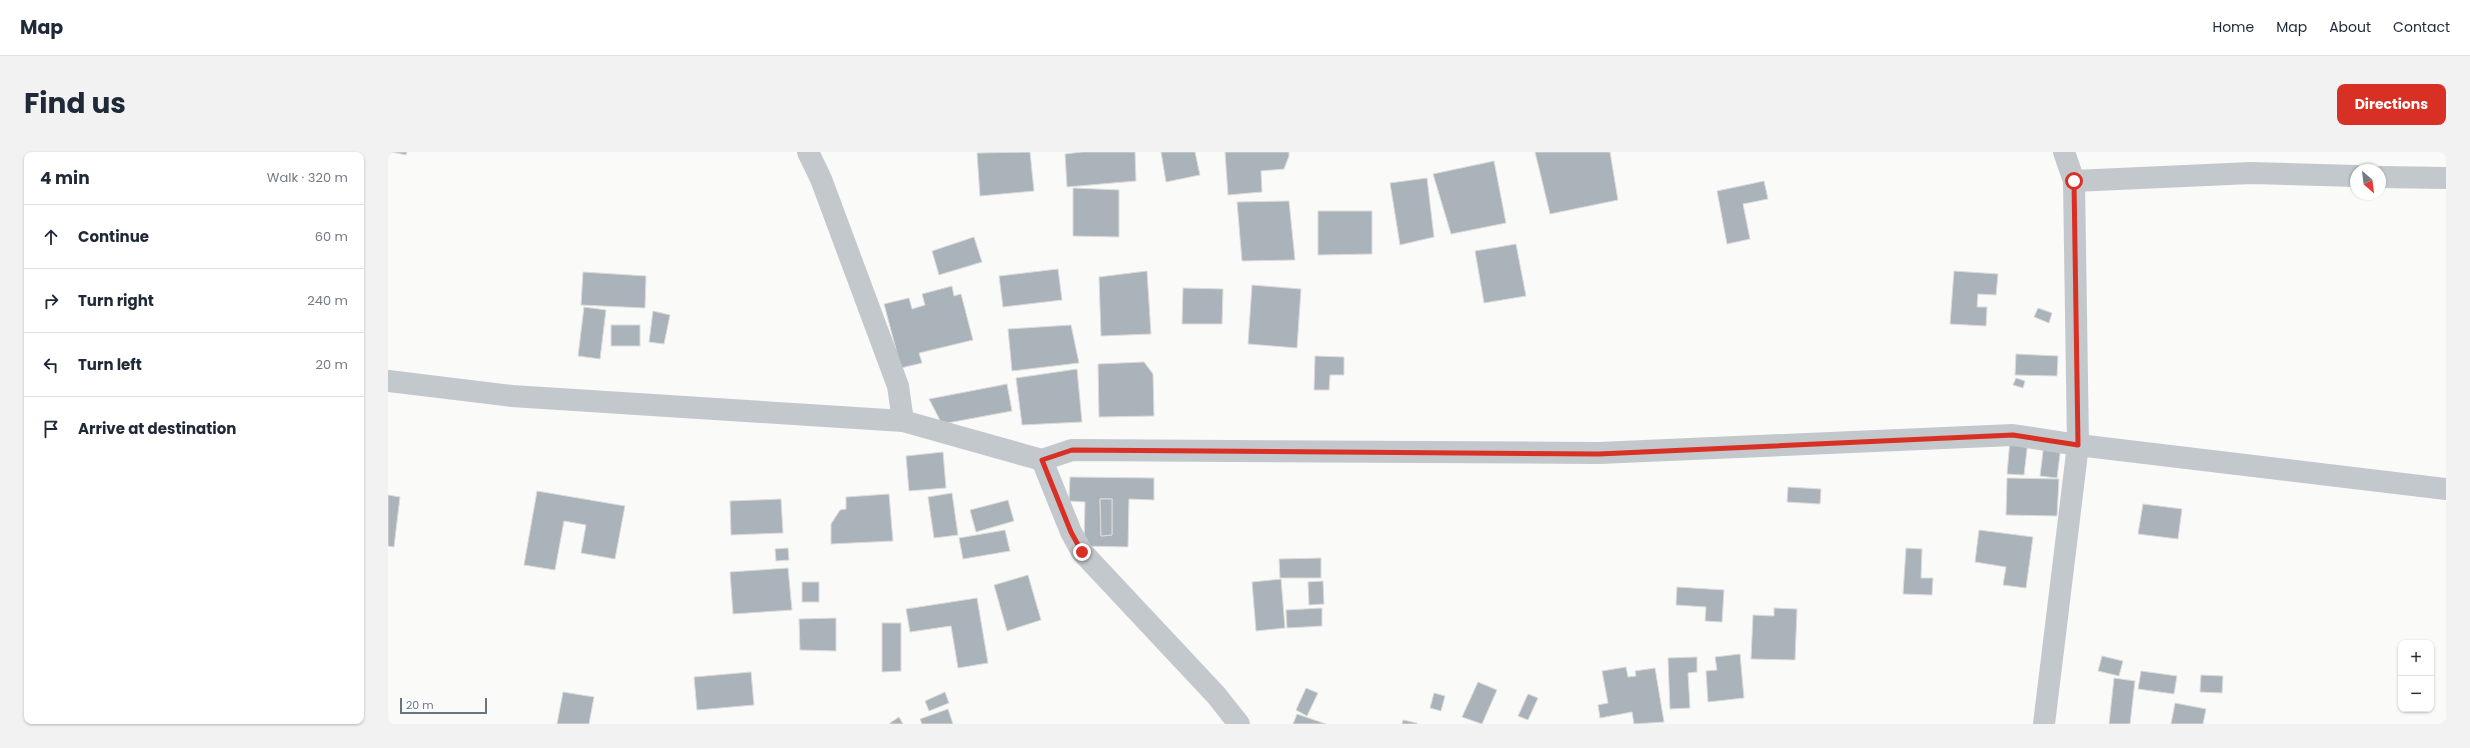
<!DOCTYPE html>
<html lang="en">
<head>
<meta charset="utf-8">
<style>
	:root { --surface:#fff; --page:#f2f2f3; --text:#1f2937; --muted:#747a83; --line:#e0e1e3; --accent:#d93025 }
	body { margin:0; font-family:Poppins,sans-serif; background:var(--page); color:var(--text) }
	.controls { position:absolute; right:12px; bottom:12px; display:grid; overflow:hidden; border-radius:8px; box-shadow:0 1px 3px #0004 }
	.controls button { width:36px; height:36px; display:grid; place-items:center; padding:0; border:0; border-bottom:1px solid var(--line); background:var(--surface); color:var(--text); font:20px sans-serif }
	.compass { position:absolute; left:1962px; top:12px; width:36px; height:36px; border-radius:50%; background:var(--surface); box-shadow:0 1px 3px #0004; rotate:152deg }
	.scale { position:absolute; left:12px; bottom:10px; width:87px; box-sizing:border-box; padding-left:4px; border:2px solid #657683; border-top:0; font-size:11px; line-height:14px; white-space:nowrap; color:#657683; -webkit-text-stroke:3px #fff; paint-order:stroke }
	.stop { position:absolute; width:12px; height:12px; margin:-9px; border:3px solid #d93025; border-radius:50%; background:#fff }
	.stop.end { background:#d93025; border-color:#fff; box-shadow:0 1px 4px #0008 }
	.list { margin:0; padding:0; list-style:none }
	h2 { display:flex; justify-content:space-between; align-items:center; height:52px; margin:0; padding:0 16px; font-size:17px }
	h2 small { font-size:13px; font-weight:400; color:var(--muted) }
	.list li { display:grid; grid-template-columns:26px 1fr auto; gap:12px; align-items:center; box-sizing:border-box; height:64px; padding:0 16px; border-top:1px solid var(--line) }
	.list b { display:block; font-size:15px; white-space:nowrap }
	.list em { font-size:13px; font-style:normal; color:var(--muted) }
	.icon { flex:none; width:22px; height:22px; fill:none; stroke:currentColor; stroke-width:2; stroke-linecap:round; stroke-linejoin:round }
	.map { position:relative; flex:none; width:2058px; height:572px; overflow:hidden; border-radius:8px }
	header { display:flex; align-items:center; gap:24px; box-sizing:border-box; height:56px; padding:0 20px; background:var(--surface); border-bottom:1px solid var(--line) }
	header strong { font-size:19px }
	nav { display:flex; gap:22px; margin-inline-start:auto; font-size:14px }
	.intro { display:flex; align-items:center; justify-content:space-between; box-sizing:border-box; height:96px; padding:0 24px }
	h1 { margin:0; font-size:28px }
	.button { padding:10px 18px; border-radius:8px; background:var(--accent); color:#fff; font-size:14px; font-weight:700 }
	main { display:flex; gap:24px; padding:0 24px }
	aside { flex:1; background:var(--surface); border-radius:8px; box-shadow:0 1px 3px #0004 }
	.map>svg:first-child { display:block }
	.building { fill:#aab3b9; stroke:#dcdcda; fill-rule:evenodd }
	.lines { fill:none; stroke-linecap:round; stroke-linejoin:round }
	.minor { stroke:#c3c8cc; stroke-width:22 }
	.route { stroke:#d93025; stroke-width:5 }
</style>
</head>
<body>
<header>
<strong>Map</strong>
<nav><a>Home</a><a>Map</a><a>About</a><a>Contact</a></nav>
</header>
<div class="intro"><h1>Find us</h1><a class="button">Directions</a></div>
<main>
<aside>
<h2>4 min<small>Walk · 320 m</small></h2>
<ul class="list">
<li><svg class="icon" aria-label="ahead" viewBox="0 0 24 24"><path d="M12 20V5M6 11l6-6 6 6"/></svg><div><b>Continue</b></div><em>60 m</em></li>
<li><svg class="icon" aria-label="right" viewBox="0 0 24 24"><path d="M7 20v-9h11M14 6l5 5-5 5"/></svg><div><b>Turn right</b></div><em>240 m</em></li>
<li><svg class="icon" aria-label="left" viewBox="0 0 24 24"><path d="M17 20v-9H6M10 6l-5 5 5 5"/></svg><div><b>Turn left</b></div><em>20 m</em></li>
<li><svg class="icon" aria-label="arrive" viewBox="0 0 24 24"><path d="M6 21V4h12l-3 4 3 4H6"/></svg><div><b>Arrive at destination</b></div></li>
</ul>
</aside>
<div class="map">
<svg width="2058" height="572" viewBox="0 0 2058 572">
	<rect width="100%" height="100%" fill="#fafaf8"/>
	<g class="building">
		<path d="M4,0H19L18,3Z"/>
		<path d="M642,0L646,39L592,44L589,1Z"/>
		<path d="M694,0H747L748,29L679,35L677,2Z"/>
		<path d="M773,0H807L812,23L778,30Z"/>
		<path d="M837,0H901V4L896,17L873,19L874,40L840,43Z"/>
		<path d="M1147,0H1222L1230,48L1162,62Z"/>
		<path d="M1106,9L1118,71L1063,82L1045,22Z"/>
		<path d="M1039,26L1046,85L1012,93L1002,31Z"/>
		<path d="M1376,29L1380,47L1355,52L1362,87L1339,92L1329,39Z"/>
		<path d="M685,36L731,38V85L685,84Z"/>
		<path d="M901,49L907,108L854,109L849,50Z"/>
		<path d="M930,59H984V102L930,103Z"/>
		<path d="M586,85L594,110L551,123L544,99Z"/>
		<path d="M1128,92L1138,144L1096,151L1087,99Z"/>
		<path d="M670,117L674,148L615,155L611,124Z"/>
		<path d="M759,119L763,182L713,184L711,125Z"/>
		<path d="M1566,119L1610,122L1608,143L1590,142L1589,155H1599L1598,174L1562,172Z"/>
		<path d="M195,120L258,124L257,156L193,153Z"/>
		<path d="M864,133L913,137L909,196L860,192Z"/>
		<path d="M564,134L566,144L573,142L585,188L531,201L534,211L513,216L496,152L521,146L524,157L537,153L534,142Z"/>
		<path d="M795,136L835,137L834,172H794Z"/>
		<path d="M196,155L218,158L212,207L190,204Z"/>
		<path d="M1650,156L1664,161L1661,171L1646,165Z"/>
		<path d="M265,159L282,163L276,192L261,190Z"/>
		<rect x="223" y="173" width="29" height="21"/>
		<path d="M683,173L691,211L624,219L620,177Z"/>
		<path d="M1628,202L1670,204L1669,224L1627,223Z"/>
		<path d="M927,204L956,205V223H942L941,238H926Z"/>
		<path d="M756,210L765,222L766,264L711,265L710,212Z"/>
		<path d="M689,217L694,270L634,273L628,226Z"/>
		<path d="M1628,226L1637,229L1635,236L1625,233Z"/>
		<path d="M619,232L624,259L554,272L541,247Z"/>
		<path d="M1622,288L1640,289L1636,323L1619,322Z"/>
		<path d="M1656,291L1673,294L1669,326L1652,324Z"/>
		<path d="M555,300L558,336L521,339L518,304Z"/>
		<path d="M682,325L766,326V348L741,347L740,395L696,394L697,350L681,349ZM712,347H724V383L713,384Z"/>
		<path d="M1619,326L1671,327L1669,364L1618,363Z"/>
		<path d="M1400,335L1433,337L1432,352L1399,350Z"/>
		<path d="M149,339L237,354L227,407L193,401L198,373L176,369L167,418L136,413Z"/>
		<path d="M564,341L570,383L546,386L540,345Z"/>
		<path d="M501,342L505,389L443,392V372L452,358L458,357V345Z"/>
		<path d="M0,343L12,345L6,395L0,394Z"/>
		<path d="M393,347L395,381L343,383L342,349Z"/>
		<path d="M712,347H724V383L713,384Z"/>
		<path d="M620,348L626,369L588,380L582,358Z"/>
		<path d="M1755,352L1794,357L1790,387L1750,382Z"/>
		<path d="M617,378L622,399L575,407L571,386Z"/>
		<path d="M1591,378L1645,385L1638,436L1615,433L1618,415L1587,410Z"/>
		<path d="M400,396L401,408L388,409L387,397Z"/>
		<path d="M1518,396L1534,397L1533,426H1545L1544,443L1515,442Z"/>
		<path d="M933,406V426H892L891,407Z"/>
		<path d="M400,416L404,458L345,462L342,420Z"/>
		<path d="M640,423L653,468L619,479L606,433Z"/>
		<path d="M893,427L897,476L868,479L864,430Z"/>
		<path d="M935,429L936,452L921,453L920,430Z"/>
		<rect x="414" y="430" width="17" height="20"/>
		<path d="M1289,435L1336,438L1334,470L1317,469L1318,455L1288,453Z"/>
		<path d="M589,446L600,511L570,516L563,474L522,480L518,457Z"/>
		<path d="M934,456V474L899,476L898,458Z"/>
		<path d="M1386,456L1409,457L1407,508L1363,507L1365,463L1386,464Z"/>
		<path d="M448,466V499L412,498L411,467Z"/>
		<path d="M494,471H513V519L494,520Z"/>
		<path d="M1352,502L1356,546L1320,550L1318,519L1329,518L1327,505Z"/>
		<path d="M1714,504L1735,509L1731,524L1710,519Z"/>
		<path d="M1309,505V520L1300,521L1302,556L1282,557L1280,506Z"/>
		<path d="M1238,515L1240,525L1248,524L1247,519L1267,516L1276,570L1246,572L1244,560L1212,566L1210,553L1220,551L1214,519Z"/>
		<path d="M1753,519L1789,524L1786,542L1750,537Z"/>
		<path d="M363,520L366,553L309,558L306,525Z"/>
		<path d="M1813,523L1835,524L1834,541L1812,540Z"/>
		<path d="M1726,526L1747,529L1742,572H1721Z"/>
		<path d="M1090,530L1109,538L1094,572L1074,565Z"/>
		<path d="M918,536L930,541L919,564L908,558Z"/>
		<path d="M175,540L206,545L201,572H169Z"/>
		<path d="M557,540L561,551L541,559L537,549Z"/>
		<path d="M1046,541L1057,544L1053,559L1042,556Z"/>
		<path d="M1140,542L1150,546L1140,568L1130,564Z"/>
		<path d="M1787,551L1818,557L1815,572H1783Z"/>
		<path d="M560,557L565,572H534L532,567Z"/>
		<path d="M909,562L938,572H905Z"/>
		<path d="M511,565L515,572H502V571Z"/>
		<path d="M1015,568L1029,571V572H1014Z"/>
	</g>
	<g class="lines">
		<g class="minor">
			<path d="M420,0L433,27L510,234L515,269"/>
			<path d="M1992,25L2058,26"/>
			<path d="M1686,29L1863,21L1968,24"/>
			<path d="M0,229L124,244L515,269L654,308L684,298L1211,301L1625,283L1690,293L2058,337"/>
			<path d="M654,308L683,380L694,400L828,543L851,572"/>
			<path d="M1656,572L1690,293L1686,29L1676,0"/>
		</g>
	</g>
	<g class="lines">
		<path class="route" d="M694,400L683,380L654,308L684,298L1211,302L1625,283L1690,293L1686,29"/>
	</g>
</svg>
<div class="controls">
<button>+</button>
<button>−</button>
</div>
<svg class="compass" viewBox="-18 -18 36 36"><path d="M0-13l5 13h-10z" fill="#e53935"/><path d="M0 13l5-13h-10z" fill="#747a83"/></svg>
<div class="scale">20 m</div>
<div class="stop" style="left:1686px;top:29px"></div>
<div class="stop end" style="left:694px;top:400px"></div>
</div>
</main>
</body>
</html>
